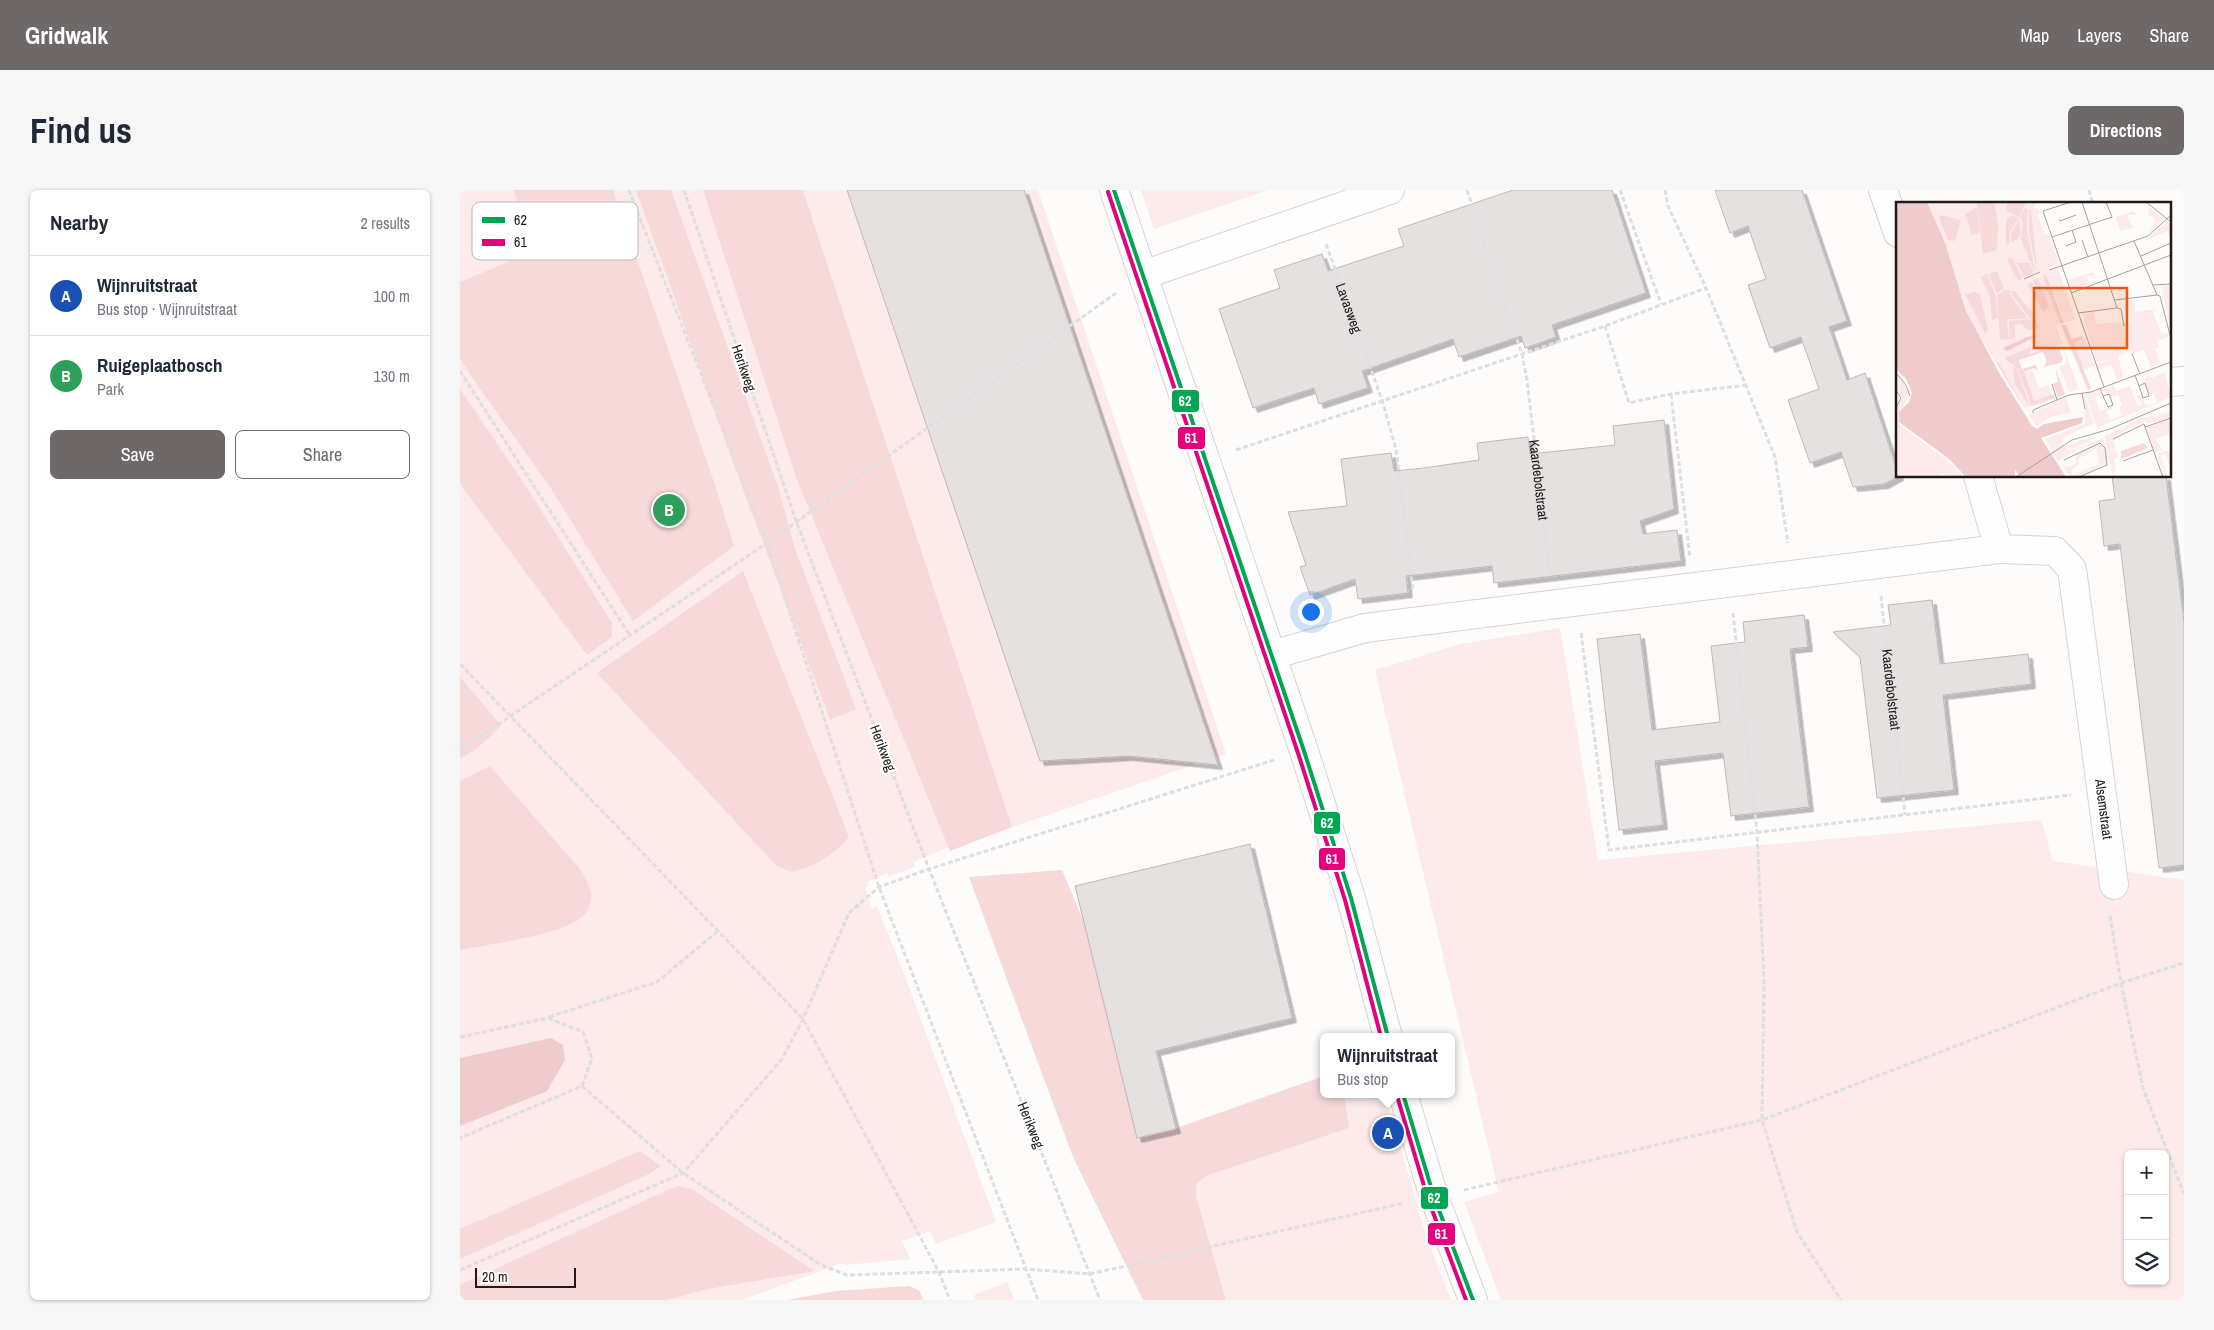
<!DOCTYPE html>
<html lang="en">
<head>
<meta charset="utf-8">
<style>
	:root { --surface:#fff; --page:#f6f6f7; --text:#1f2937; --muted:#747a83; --line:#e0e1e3; --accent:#6e6868 }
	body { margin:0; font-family:"Archivo Narrow",sans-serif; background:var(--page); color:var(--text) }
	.controls { position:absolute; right:15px; bottom:15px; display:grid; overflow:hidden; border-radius:8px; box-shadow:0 1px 4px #0004 }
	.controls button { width:45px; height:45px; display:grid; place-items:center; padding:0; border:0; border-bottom:1px solid var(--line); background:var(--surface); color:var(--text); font:25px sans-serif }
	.scale { position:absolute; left:15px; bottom:12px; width:101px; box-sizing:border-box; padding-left:5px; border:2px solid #201919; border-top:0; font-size:14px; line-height:18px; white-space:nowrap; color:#201919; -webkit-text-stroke:4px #fff; paint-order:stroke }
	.you { position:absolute; left:850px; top:421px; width:18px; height:18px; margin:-12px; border:4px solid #fff; border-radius:50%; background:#1a73e8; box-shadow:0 0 0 8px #1a73e833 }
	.badge { display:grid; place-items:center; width:32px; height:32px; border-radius:50%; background:var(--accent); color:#fff; font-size:16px; font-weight:700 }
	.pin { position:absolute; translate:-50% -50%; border:2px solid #fff; box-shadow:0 1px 5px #0006 }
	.popup { position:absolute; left:860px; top:843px; width:135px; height:65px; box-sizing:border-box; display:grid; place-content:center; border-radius:8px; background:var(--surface); filter:drop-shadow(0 1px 4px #0005); font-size:16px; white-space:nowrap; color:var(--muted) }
	.popup b { font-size:19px; color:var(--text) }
	.popup::after { content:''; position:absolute; left:50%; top:100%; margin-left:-10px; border:10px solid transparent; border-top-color:var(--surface) }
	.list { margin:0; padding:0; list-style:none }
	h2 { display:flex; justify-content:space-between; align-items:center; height:65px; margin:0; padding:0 20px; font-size:21px }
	h2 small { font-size:16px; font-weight:400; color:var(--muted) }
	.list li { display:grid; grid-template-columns:32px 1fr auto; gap:15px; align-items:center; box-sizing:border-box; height:80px; padding:0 20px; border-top:1px solid var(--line) }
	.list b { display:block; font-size:19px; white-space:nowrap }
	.list p { margin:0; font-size:16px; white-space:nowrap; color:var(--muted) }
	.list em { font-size:16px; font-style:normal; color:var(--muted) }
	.actions { display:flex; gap:10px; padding:15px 20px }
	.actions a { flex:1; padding:11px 0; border:1px solid var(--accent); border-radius:8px; text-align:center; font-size:18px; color:var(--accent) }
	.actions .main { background:var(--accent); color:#fff }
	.icon { flex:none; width:28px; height:28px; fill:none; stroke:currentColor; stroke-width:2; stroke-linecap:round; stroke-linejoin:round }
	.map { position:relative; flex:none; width:1724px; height:1110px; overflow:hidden; border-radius:8px }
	header { display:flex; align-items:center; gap:30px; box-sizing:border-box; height:70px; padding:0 25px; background:var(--accent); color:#fff }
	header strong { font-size:24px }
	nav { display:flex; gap:28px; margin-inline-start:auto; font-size:18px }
	.intro { display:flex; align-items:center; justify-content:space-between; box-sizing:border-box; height:120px; padding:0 30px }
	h1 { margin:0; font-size:35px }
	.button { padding:12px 22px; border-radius:8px; background:var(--accent); color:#fff; font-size:18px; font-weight:700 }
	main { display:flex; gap:30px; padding:0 30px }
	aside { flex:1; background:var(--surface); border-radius:8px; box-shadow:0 1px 4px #0004 }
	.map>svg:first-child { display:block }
	.green { fill:#fdeaea; fill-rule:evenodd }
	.forest { fill:#f7d9da }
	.water { fill:#f0cbcb }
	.building { fill:#e6e1e1; stroke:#bfbaba; filter:url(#shadow) }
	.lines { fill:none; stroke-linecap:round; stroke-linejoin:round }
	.minor-casing { stroke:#d8d3d3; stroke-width:30 }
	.path { stroke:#dfdfdf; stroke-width:3; stroke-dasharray:5 2.5; stroke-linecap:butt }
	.minor { stroke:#fffefe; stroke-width:28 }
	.bus-1-casing { stroke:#fff; stroke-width:8 }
	.bus-2-casing { stroke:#fff; stroke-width:8 }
	.bus-1 { stroke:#00a651; stroke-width:4 }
	.bus-2 { stroke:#e5007d; stroke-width:4 }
	.labels { text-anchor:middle; stroke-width:4.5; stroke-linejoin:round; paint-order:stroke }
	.street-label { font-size:14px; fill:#201919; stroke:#fff }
	.inset-road { fill:none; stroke:#a5a1a1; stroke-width:1 }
	.view { fill:#e8590c; fill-opacity:0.15; stroke:#e8590c; stroke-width:2.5 }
	.inset-edge { fill:none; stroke:#201919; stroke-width:2.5 }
	.key { fill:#fff; stroke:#bcbaba; stroke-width:1 }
	.key-label { font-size:14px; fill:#201919 }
	.line-badge { stroke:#fff; stroke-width:2 }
	.badge-label { font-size:14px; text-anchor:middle; font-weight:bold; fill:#fff }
</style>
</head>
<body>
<header>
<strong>Gridwalk</strong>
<nav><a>Map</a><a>Layers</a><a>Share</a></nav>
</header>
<div class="intro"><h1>Find us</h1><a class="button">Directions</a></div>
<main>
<aside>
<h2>Nearby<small>2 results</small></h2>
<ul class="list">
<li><span class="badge" style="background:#1a4fb4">A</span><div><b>Wijnruitstraat</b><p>Bus stop · Wijnruitstraat</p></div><em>100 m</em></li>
<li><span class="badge" style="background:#2e9e5b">B</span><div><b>Ruigeplaatbosch</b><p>Park</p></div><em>130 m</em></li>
</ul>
<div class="actions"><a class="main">Save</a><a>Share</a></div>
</aside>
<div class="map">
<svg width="1724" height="1110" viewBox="0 0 1724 1110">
	<defs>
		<filter id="shadow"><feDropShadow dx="4.5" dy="4.5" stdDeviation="0" flood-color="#0004"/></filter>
	</defs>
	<rect width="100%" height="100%" fill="#fefbfb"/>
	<g class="green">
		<path d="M0,0H308L528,640L454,672L455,677L429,686L427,683L407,692L408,696L405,699L412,719L417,716L441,776L536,1032L476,1054L470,1041L442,1051L450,1069L385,1075L382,1073L282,1110H0Z"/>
		<path d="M343,0H578L766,564L552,637Z"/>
		<path d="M681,0H808L694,39Z"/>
		<path d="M1100,438L1138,670L1581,630L1593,671L1724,690V1110H1041L1004,1012L1039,1002L915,480L1001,454ZM1668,964H1705V1091H1668Z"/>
		<path d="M884,904H925L966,1046L991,1110H766L736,1005L737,993L746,986L889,938Z"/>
		<path d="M547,1092L554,1110H516L514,1105Z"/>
	</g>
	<g class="forest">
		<path d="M53,0H153L256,298L274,356L173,431L92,300L11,186L0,168V92L77,60Z"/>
		<path d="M176,0H211L318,297L335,359L396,519L370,530L282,297Z"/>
		<path d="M243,0H343L552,637L490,661L337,290Z"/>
		<path d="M0,199L69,301L152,433V447L127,465L0,294Z"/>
		<path d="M283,381L389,647C372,666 356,677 331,682L316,675L137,483Z"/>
		<path d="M0,487L41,535C28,549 18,560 0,568Z"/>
		<path d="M30,576L119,678C125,688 133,698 131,710C130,719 124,727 116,731C92,746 30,754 0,760V591Z"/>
		<path d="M602,680L711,940L864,886V904H884L889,938L746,986L737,993L736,1005L766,1110H683L613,967L509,687Z"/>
		<path d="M180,961L201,976L189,984L0,1069V1039Z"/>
		<path d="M217,996L232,999L354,1081L248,1099L206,1110H0V1095Z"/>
		<path d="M449,1096L459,1100L463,1110H327L376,1101Z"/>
	</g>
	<path class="water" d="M91,848L103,855L105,870L87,901L0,936V868Z"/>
	<g class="building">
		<path d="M387,0H564L758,575L669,566L580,571Z"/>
		<path d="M1053,0H1152L1186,103L1092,135L1096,147L1065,158L1061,146L999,167L993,149L902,181L908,198L859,214L854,198L793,218L759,119L820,98L814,80L862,64L868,81L898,71L944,56L938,39Z"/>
		<path d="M1255,0H1342L1387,131L1369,137L1387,190L1405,183L1439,286L1424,294L1393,297L1381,262L1350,273L1328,210L1359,199L1341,147L1310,158L1288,95L1306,89L1288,36L1270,43Z"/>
		<path d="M1204,230L1214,319L1180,331L1183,344L1217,340L1221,371L1034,393L1032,376L946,386L948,403L898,409L895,389L850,405L840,377L846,375L828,322L887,316L881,269L931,263L934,281L964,278L1019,270L1017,253L1068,247L1070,264L1155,255L1153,236Z"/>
		<path d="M1652,286H1706L1724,433V675L1699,678L1660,354L1644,356L1639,311L1655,309Z"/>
		<path d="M1472,410L1480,474L1568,464L1571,494L1483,505L1494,600L1417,608L1400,467L1373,442L1431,435L1428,415Z"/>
		<path d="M1344,425L1348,457L1330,459L1349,617L1271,626L1263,563L1195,571L1203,635L1159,640L1137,449L1180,444L1192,540L1260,532L1251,456L1285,452L1283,432Z"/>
		<path d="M790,654L832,828L696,861L716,939L677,948L615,696Z"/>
	</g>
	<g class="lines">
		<defs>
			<g id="minor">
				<path d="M654,0L844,561L891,708L928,847"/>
				<path d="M1423,0L1438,43"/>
				<path d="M683,85L930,0"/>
				<path d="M1710,192L1724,191"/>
				<path id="s4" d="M1518,286L1539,359L1595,361L1612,379L1654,695"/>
				<path d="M812,465L905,438L1539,359"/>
				<path d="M943,904L974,1007L1013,1110"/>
			</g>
		</defs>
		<use href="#minor" class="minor-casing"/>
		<g class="path">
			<path d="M169,0L307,353L419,697L578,1110"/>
			<path d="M224,0L336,331L469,679L640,1110"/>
			<path id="s1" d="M1007,0L1062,164L1067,190L1090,385"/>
			<path d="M1160,0L1201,114"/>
			<path d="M1205,0L1208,16L1246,98L1315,267L1328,353"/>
			<path d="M1629,0L1633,14"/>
			<path id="s2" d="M866,54L922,210L936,259L953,400"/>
			<path d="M1145,136L1169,213L1211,204L1287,195"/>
			<path d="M0,181L169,444"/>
			<path d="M1211,204L1230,368"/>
			<path d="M776,260L1145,136L1246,98"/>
			<path id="s3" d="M1421,406L1445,624"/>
			<path d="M1273,423L1297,642L1304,791L1302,930L1337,1042L1381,1110"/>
			<path d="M1121,443L1149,660L1611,605"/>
			<path d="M0,474L343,829L479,1082L490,1110"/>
			<path d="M0,560L307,353L656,103"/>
			<path d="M1650,726L1661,793L1683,898L1724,1004"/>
			<path d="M89,827L197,792L258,741"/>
			<path d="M0,847L88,828L123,842L132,868L122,896L0,948"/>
			<path d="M122,896L223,983L361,1075L387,1085L566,1079L630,1084L944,1013"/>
			<path d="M1004,1000L1302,930L1661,793L1724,773"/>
			<path d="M0,1080L223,983L322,869L343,829L389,723L419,697L469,679L814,570"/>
		</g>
		<use href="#minor" class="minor"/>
		<defs>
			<g id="bus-1">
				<path d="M654,0L844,561L891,708L928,847"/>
				<path d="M943,904L974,1007L1013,1110"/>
			</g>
			<g id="bus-2">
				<path d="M648,2L838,563L885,710L921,847"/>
				<path d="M937,906L968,1009L1006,1110"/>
			</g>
		</defs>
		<use href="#bus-1" class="bus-1-casing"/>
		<use href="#bus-2" class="bus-2-casing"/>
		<use href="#bus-1" class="bus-1"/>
		<use href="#bus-2" class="bus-2"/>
	</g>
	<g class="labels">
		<g class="street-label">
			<text dy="5" stroke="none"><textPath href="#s2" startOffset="68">Lavasweg</textPath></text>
			<text transform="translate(284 178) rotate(71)" y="5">Herikweg</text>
			<text dy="5" stroke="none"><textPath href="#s1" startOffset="300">Kaardebolstraat</textPath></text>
			<text dy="5" stroke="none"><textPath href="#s3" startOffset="94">Kaardebolstraat</textPath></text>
			<text transform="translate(423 558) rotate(69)" y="5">Herikweg</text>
			<text dy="5" stroke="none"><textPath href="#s4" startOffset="399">Alsemstraat</textPath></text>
			<text transform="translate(571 935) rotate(68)" y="5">Herikweg</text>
		</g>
	</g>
	<g transform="translate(1436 12)">
		<rect width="275" height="275" fill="#fefbfb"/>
		<path d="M31,0H141L137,5L144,8L142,13L149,33L153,32L163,62L148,68L162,66L179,117L168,121L155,81L166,121L160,124L167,142L122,158L138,203L129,206L76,122ZM252,3L266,18L253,31L259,19L256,13L253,14ZM238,9L240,13H231L237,26L224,29L220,15ZM271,20L275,22V37L271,29L250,38ZM197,70L201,79L196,73L191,74L193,82L175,88L172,78ZM275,83V133L266,85ZM232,98H238L239,110L261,107L257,110L266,133L272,131L273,134L261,139L263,145L259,146L265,161L255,165L248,148L237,151L236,148L222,154L227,175L221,178L215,163L202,168L200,163L212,158L200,160L187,112L197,110L200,122L224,120L234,124ZM187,133L199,164L190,168L187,166L178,140ZM167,145L183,187L173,190L163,164L171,161ZM136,168L143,186L152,183L156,193L138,199L128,171ZM269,170L275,195L201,226L189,192L202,189L204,193L199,195L204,209L216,204L217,207L210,209L215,218L226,213L223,205L226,203L222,193L217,195L206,188L218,184L220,189L234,184L241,204L246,203L242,194L245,192L250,204L261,200L258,192H253L248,177L251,176L250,172L255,176ZM0,172L8,180L13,194L2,214L3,222L52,259L68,275H49L46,271L42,275H0V208L6,195L0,187ZM188,192L198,221L168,235L165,240L173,249L206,237L211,247L212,260L206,240L182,247L162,259L149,237L189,222ZM170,195L175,211L155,215L141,224L133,213ZM275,210V215L252,222L249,219L216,235L222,254L218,257L220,269L216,272L209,234L246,216ZM275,216V231L260,237L261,241L275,235L262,240L266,248L259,251L251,226ZM204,234L176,247L169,245L184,238ZM201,242L207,244L211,261L182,275H175L165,262L173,265L180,261V252ZM200,246L203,262L177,273L175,268L183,262L182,257ZM275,248V266L269,252L264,253L272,275H269L261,252Z" fill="#fdeaea" fill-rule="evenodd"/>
		<path d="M81,0H98L102,22L101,48L87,52ZM112,0H130L123,15L110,9ZM81,5L84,30L76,33L69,12ZM129,6L132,7L131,27L139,70L125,38L127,20L124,15ZM133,7L135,8L141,70L133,30ZM45,13L65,18L59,39L52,38L43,15ZM117,13L122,16L114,30L113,42L110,43V18ZM123,17L125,32L122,37L115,40V31ZM115,55L127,76L122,79L111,58ZM121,61H133L138,71L128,75ZM101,69L108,87L101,91L92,72ZM91,72L100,95L102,116L96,118L94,95L85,75ZM150,73L168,121L164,122L147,74ZM142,76L153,105L147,110L132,83L136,80L138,91L142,89L137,79ZM108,88L118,89L113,91L132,117H111L113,137L104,138L101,94ZM119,89L140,115L138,117H134L115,91ZM78,90L84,92L92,128L89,131L69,93ZM139,117L144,126L132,128L125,122L119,123V135L114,137L113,119ZM165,123H170L176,137L186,134V137L178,141L195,187L192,188ZM149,139L135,145L133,152L116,162L108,156ZM163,146L167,158L165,161L147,165L151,160L147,150L123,158L126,167L140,163L142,169L138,166L128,170L138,199L158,192L159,196L136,204L122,167L117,163L123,156L146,148ZM100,160L103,161L130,209L112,180ZM117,165L121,167L134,205L119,182ZM159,165L169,192L162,195L157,182L162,180ZM248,241L252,246L225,257V249Z" fill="#f7d9da"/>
		<path d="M0,0H31L49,41L70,109L102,169L136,224L141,227L148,222L187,215L186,221L145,236L170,275H125L119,268V275H70L53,257L3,220V210L13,200L16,191L10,177L0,167ZM143,133L111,149L107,146L131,135Z" fill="#f0cbcb"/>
		<path class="inset-road" d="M175,0L147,9L208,185M186,0L221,106L225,107L228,124M250,0L275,20M163,17L164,19L180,13M156,35L216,15L210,0M186,38L192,55M238,39L261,93L264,94L275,137M170,44L180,40L176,28M245,54L275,41M153,68L252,34L275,13M128,77L144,70M257,83L275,82M175,91L275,53M219,98L261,93M182,111L221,106M236,152L244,172M0,171L10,183L14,194M239,173L243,184L247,196L253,194L249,181L243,184M156,182L161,198M204,186L207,194L212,205L217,203L213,192L207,194M0,188L5,196L0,206M186,191L189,207M137,211V208L173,193L195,190L275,160M249,225L267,275M249,225L275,216M217,237L248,222L249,225M168,258L204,241L209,246L211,263M227,259L257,248M120,275L176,238L214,227L275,201M183,275L211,263"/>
		<path class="view" d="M138,86H231V146H138Z"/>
		<rect width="275" height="275" class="inset-edge"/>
	</g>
	<rect x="12" y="12" width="166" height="58" rx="8" class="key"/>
	<rect x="22" y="27" width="23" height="6" fill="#00a651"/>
	<rect x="22" y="49" width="23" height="7" fill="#e5007d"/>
	<g class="key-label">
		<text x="54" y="35">62</text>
		<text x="54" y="57">61</text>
	</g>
	<g class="line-badge">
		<rect x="711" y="199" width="29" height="24" rx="5" fill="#00a651"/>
		<rect x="717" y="236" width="29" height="24" rx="5" fill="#e5007d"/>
		<rect x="853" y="621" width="28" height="24" rx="5" fill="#00a651"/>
		<rect x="858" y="657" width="28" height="24" rx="5" fill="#e5007d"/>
		<rect x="960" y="996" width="29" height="24" rx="5" fill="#00a651"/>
		<rect x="967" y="1032" width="29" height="24" rx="5" fill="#e5007d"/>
	</g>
	<g class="badge-label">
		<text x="725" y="216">62</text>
		<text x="731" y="253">61</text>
		<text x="867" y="638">62</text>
		<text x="872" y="674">61</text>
		<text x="974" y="1013">62</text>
		<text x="981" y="1049">61</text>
	</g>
</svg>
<div class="controls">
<button>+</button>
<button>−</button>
<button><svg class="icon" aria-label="layers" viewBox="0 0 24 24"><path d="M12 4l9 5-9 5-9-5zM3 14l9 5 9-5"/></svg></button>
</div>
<div class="scale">20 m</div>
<div class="you"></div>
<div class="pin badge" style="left:928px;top:943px;background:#1a4fb4">A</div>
<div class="popup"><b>Wijnruitstraat</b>Bus stop</div>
<div class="pin badge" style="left:209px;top:320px;background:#2e9e5b">B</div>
</div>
</main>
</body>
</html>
